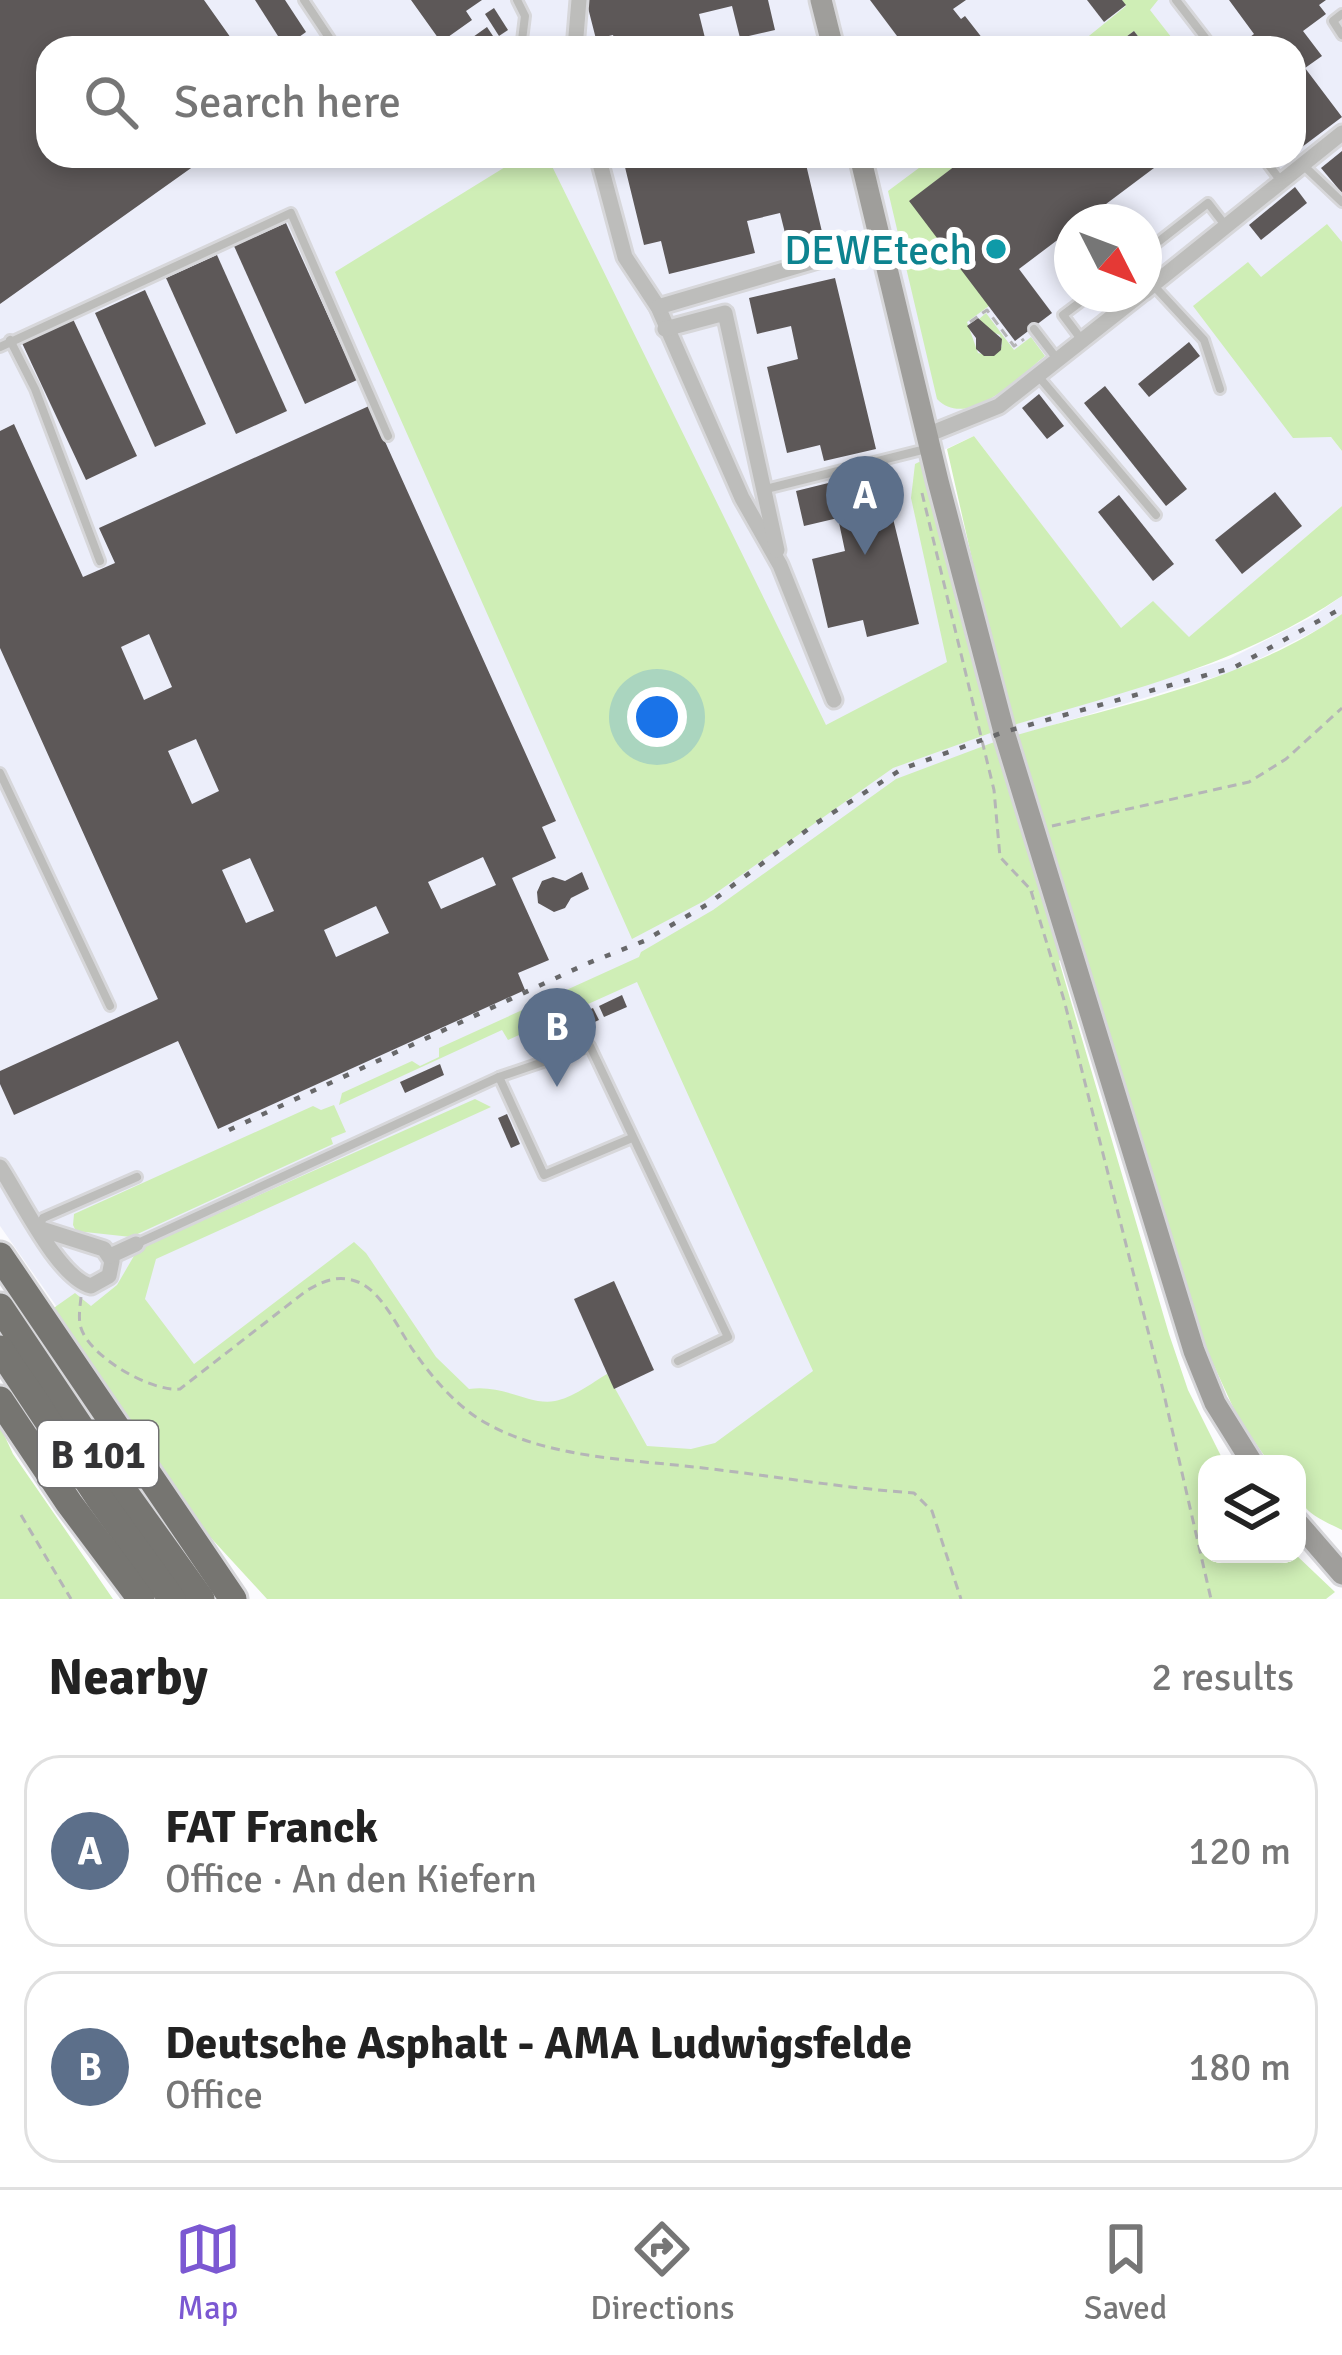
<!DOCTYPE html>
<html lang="en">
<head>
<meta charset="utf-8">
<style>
	:root { --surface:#fff; --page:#f2f2f2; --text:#222; --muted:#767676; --line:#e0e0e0; --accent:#7b58d2 }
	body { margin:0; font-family:Signika,sans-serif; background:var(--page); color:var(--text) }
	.controls { position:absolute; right:36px; bottom:36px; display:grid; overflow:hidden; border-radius:24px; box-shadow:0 6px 18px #0003 }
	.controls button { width:108px; height:108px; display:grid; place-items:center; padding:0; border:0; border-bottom:3px solid var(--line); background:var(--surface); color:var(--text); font:60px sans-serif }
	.compass { position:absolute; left:1054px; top:204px; width:108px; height:108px; border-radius:50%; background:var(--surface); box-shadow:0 6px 18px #0003; rotate:132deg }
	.you { position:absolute; left:657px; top:717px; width:42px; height:42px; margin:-30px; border:9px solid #fff; border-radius:50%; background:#1a73e8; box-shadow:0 0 0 18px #1a73e833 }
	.badge { display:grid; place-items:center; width:78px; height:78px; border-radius:50%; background:var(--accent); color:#fff; font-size:39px; font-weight:700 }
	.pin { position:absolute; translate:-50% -99px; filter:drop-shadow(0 3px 6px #0008) }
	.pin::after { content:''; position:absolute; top:63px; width:42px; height:36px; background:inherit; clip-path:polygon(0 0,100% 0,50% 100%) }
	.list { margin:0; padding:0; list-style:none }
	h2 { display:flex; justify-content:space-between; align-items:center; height:156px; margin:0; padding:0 48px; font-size:51px }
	h2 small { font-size:39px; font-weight:400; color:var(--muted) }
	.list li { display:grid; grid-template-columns:78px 1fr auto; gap:36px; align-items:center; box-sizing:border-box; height:192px; margin:0 24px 24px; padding:0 24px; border:3px solid var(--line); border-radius:36px }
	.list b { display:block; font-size:45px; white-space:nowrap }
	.list p { margin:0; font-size:39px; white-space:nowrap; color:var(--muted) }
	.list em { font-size:39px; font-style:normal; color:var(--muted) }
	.icon { flex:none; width:66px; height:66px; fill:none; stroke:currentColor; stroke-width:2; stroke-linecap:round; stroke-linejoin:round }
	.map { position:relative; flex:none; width:1342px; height:1599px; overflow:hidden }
	.search { position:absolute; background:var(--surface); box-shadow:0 6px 18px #0003; left:36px; right:36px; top:36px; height:132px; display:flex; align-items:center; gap:30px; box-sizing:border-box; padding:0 42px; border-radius:36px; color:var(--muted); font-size:45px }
	.sheet { height:588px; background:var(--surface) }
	nav { display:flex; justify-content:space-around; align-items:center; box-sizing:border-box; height:168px; border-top:3px solid var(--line); background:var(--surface); font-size:33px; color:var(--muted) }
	nav a { display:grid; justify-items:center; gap:6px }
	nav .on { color:var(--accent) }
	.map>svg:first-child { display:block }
	.built { fill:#eceefa; fill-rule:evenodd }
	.green { fill:#cfeeb6 }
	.building { fill:#5d5858; fill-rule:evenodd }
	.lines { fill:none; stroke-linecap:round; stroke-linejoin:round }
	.lane-casing { stroke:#d7d7da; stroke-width:14 }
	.street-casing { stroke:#d7d7da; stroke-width:21 }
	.secondary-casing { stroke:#d7d7da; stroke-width:27 }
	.highway-casing { stroke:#d7d7da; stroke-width:33 }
	.path { stroke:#b5b5b7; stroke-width:3; stroke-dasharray:9 6; stroke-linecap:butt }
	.lane { stroke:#bdbdbb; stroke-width:8 }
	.street { stroke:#bdbdbb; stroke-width:15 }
	.secondary { stroke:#9f9e9b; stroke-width:21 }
	.highway { stroke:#767571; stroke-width:27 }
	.rail { stroke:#68686a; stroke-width:4.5; stroke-dasharray:6 12; stroke-linecap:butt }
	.culture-dot { fill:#0f9aa8; stroke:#fff; stroke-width:4.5 }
	.labels { text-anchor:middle; stroke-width:12; stroke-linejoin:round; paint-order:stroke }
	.shield { fill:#fff; stroke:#717172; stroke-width:3 }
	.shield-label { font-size:39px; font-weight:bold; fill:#343436 }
	.culture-label { font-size:42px; fill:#0d838f; stroke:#fff; text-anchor:end }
</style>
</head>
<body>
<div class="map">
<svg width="1342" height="1599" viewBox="0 0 1342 1599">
	<rect width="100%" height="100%" fill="#fbfbfe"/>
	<g class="built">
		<path d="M0,0H814L826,48H48V156H852L990,732L1229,659L1312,617L1342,596V614L1319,629L1235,671L992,743L1146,1389L663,1507L159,1452L0,1226Z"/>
		<path d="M827,0H1342V395L1316,418L1342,451V506L1189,638L1121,629L974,436L937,453L865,156H1294V48H839ZM1072,222H1144V294H1072Z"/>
	</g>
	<g class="green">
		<path d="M1122,0H1158L1150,10L1175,42L1168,48H1147L1134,31L1111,48H1074L1126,6Z"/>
		<path d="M523,156H547L826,725L947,662L911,498L915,464L927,458L996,731L893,768L706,900L632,939L335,272Z"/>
		<path d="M935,156H968L910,201L989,306L967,322L978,353L992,356L1002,346L1000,335L987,330L979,319L986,313L1014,350L1031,337L1045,356C1020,376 968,431 937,399L888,191Z"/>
		<path d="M1327,224L1342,242V451L1331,437L1293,438L1193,306L1248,262L1261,277Z"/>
		<path d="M974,436L1121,628L1153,601L1189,637L1342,506V596C1241,664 1126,692 1010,726L947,449Z"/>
		<path d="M1342,614V1530C1303,1511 1297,1509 1297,1464H1270L1238,1418L1198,1331L1013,736C1124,704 1246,681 1342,614Z"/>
		<path d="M997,741L1064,955L1059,961L1169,1334L1188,1390L1225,1464H1207V1554H1295L1335,1592L1326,1599H267L200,1526L48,1312L75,1293L91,1306L117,1285L138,1249L475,1099L491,1107L156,1259L145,1299L194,1364L354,1242L366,1253L436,1357L469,1389C504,1384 530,1406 555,1401C572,1398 592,1383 607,1374L647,1446L691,1449L715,1443L813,1371L637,982L508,1040L502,1030L339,1105L342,1093L412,1061L420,1066L439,1057V1048L639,957L641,952L713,910L896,779Z"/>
		<path d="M334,1105L346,1132L331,1138L333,1144L131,1237L76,1231L73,1225L74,1214L313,1106L321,1110Z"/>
		<path d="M0,1426L13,1454L113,1599H0Z"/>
	</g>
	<g class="building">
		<path d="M0,0H204L238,48H48V156H208L0,304Z"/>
		<path d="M255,0H285L306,32L285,47Z"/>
		<path d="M411,0H482L466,11L472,20L441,42Z"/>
		<path d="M586,0H768L775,30L740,38L732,6L699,14L707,46L617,48L613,35L596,39Z"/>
		<path d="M870,0H966L953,9L961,19L965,16L990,48H906Z"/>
		<path d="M1087,0H1122L1126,5L1104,22Z"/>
		<path d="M1229,0H1326L1319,5L1326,14L1303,31L1322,56L1305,68L1342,117L1294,153V48H1235L1254,34Z"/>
		<path d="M494,8L508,30L499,36L485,14Z"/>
		<path d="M487,27L501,48H470L466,42Z"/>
		<path d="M1134,31L1147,48H1111Z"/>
		<path d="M1342,151V193L1321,168Z"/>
		<path d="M636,156H804L823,236L788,245L780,213L747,221L755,253L669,274L661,241L644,245L623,159Z"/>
		<path d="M968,156H1170L1082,222H1072V229L1019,269L1052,313L1015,341L909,201Z"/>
		<path d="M1295,187L1307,203L1261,240L1249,225Z"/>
		<path d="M286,223L357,380L305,404L234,246Z"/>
		<path d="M217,255L287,411L236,434L166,278Z"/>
		<path d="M835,278L876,449L824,461L820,445L787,453L767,367L798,359L791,326L757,334L749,298Z"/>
		<path d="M145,290L206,424L155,447L95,313Z"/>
		<path d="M978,318L1002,339L1001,350L994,356H984L976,349V338L967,326Z"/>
		<path d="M73,319L137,456L86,480L22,343Z"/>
		<path d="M1189,342L1200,356L1149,397L1138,384Z"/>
		<path d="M1105,386L1187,489L1166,506L1084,403Z"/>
		<path d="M1039,394L1064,426L1047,439L1022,408Z"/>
		<path d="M369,406L556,821L542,827L556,858L512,878L549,960L518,973L525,990L218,1129L178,1041L14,1115L0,1084V1071L158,999L0,648V431L14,424L83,577L115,563L99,528ZM149,634L172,687L144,700L121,647ZM196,739L219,791L192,804L168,751ZM483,857L496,885L441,909L428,882ZM250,858L274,911L246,923L222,870ZM376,906L389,933L336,957L324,930Z"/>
		<path d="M881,470L919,624L867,637L863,620L828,628L812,559L845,551L838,518L804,526L796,491Z"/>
		<path d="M1275,492L1302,526L1242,574L1215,540Z"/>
		<path d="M1119,495L1174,564L1153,581L1098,512Z"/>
		<path d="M582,872L589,889L571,898L565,908L554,912L538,903L537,892L542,881L553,877L565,881Z"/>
		<path d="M622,995L627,1007L604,1017L599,1006Z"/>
		<path d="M593,1008L599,1020L557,1039L551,1027Z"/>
		<path d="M440,1064L444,1075L405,1093L400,1082Z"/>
		<path d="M507,1114L520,1144L511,1148L498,1118Z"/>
		<path d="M614,1281L654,1370L614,1389L574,1299Z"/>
	</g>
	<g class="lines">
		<defs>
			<g id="lane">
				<path d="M304,0L336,48"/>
				<path d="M517,0L525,16L521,48"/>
				<path d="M1176,0L1213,48"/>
				<path d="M1342,14L1333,21L1342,35"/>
				<path d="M1262,156L1280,180"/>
				<path d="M1303,165L1342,202"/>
				<path d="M1144,253L1208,203L1225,225"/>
				<path d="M836,255L880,243"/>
				<path d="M1154,286L1204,340L1220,389"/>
				<path d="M1034,329L1057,359"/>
				<path d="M1081,339L1063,315L1091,294"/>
				<path d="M10,340L35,389L100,561"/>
				<path d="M0,347L291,213L388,436"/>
				<path d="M1039,377L1156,515"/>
				<path d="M766,489L926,449"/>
				<path d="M0,773L110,1006"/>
				<path d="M499,1077L544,1175L632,1138"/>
				<path d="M39,1227L43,1218L137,1177"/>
				<path d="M136,1244L499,1077L590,1046L728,1337L678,1361"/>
			</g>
			<g id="street">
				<path d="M575,48L579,0"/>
				<path d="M598,156L625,257L658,307L742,498L780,565L834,700"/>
				<path d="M1144,292L1342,133"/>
				<path d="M658,307L835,255"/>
				<path d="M665,329L725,313L777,550"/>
				<path d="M927,435L999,406L1141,294"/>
				<path d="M0,1167C20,1197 58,1278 91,1286L109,1276L112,1261L104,1249L38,1228"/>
				<path d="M110,1256L136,1244"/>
			</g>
			<g id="secondary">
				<path d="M821,0L833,48"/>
				<path d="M860,156L938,481L1004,732L1194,1351L1215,1403L1253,1464"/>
				<path d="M1297,1522L1342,1574"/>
			</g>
			<g id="highway">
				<path d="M0,1256L233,1599"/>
				<path d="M0,1307L115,1479L201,1599"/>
				<path d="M0,1349L99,1498L172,1599"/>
				<path d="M0,1400L69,1503L141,1599"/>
			</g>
		</defs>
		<use href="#lane" class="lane-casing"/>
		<use href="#street" class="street-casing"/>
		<use href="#secondary" class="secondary-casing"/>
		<use href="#highway" class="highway-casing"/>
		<g class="path">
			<path d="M970,322L987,310L1014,346L1024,339"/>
			<path d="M922,493L994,790L1000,857L1033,892"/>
			<path d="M1052,826L1249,782L1286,759L1342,708"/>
			<path d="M1031,891L1064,1000L1163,1390L1211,1599"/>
			<path d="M81,1297C80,1307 78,1319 81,1328C90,1357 151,1392 180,1389L306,1291C323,1281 338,1274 358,1282C383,1292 399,1331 415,1353C432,1377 454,1403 479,1419C544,1459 630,1459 703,1468C774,1476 843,1488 914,1493L932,1511L961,1599"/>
			<path d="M21,1515L71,1599"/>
		</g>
		<use href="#lane" class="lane"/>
		<use href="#street" class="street"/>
		<use href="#secondary" class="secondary"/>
		<use href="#highway" class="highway"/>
		<path class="rail" d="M229,1130L586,964L644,941L708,904L815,824L902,769L1004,732L1235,667L1342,608"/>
	</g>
	<circle class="culture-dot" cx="996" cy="249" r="12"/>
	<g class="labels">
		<rect class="shield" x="38" y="1421" width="120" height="66" rx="9"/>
		<g class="shield-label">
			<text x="98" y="1468">B 101</text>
		</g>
		<g class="culture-label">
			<text x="972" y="264">DEWEtech</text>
		</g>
	</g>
</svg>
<div class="controls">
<button><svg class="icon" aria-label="layers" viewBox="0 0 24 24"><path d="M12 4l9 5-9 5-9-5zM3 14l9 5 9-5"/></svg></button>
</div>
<svg class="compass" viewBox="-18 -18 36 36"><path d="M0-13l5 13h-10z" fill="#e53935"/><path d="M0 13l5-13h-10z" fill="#767676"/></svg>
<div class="you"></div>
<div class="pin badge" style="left:865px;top:555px;background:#5c6f8a">A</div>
<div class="pin badge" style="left:557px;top:1087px;background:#5c6f8a">B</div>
<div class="search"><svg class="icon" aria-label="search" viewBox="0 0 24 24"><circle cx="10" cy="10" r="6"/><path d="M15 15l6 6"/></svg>Search here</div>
</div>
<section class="sheet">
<h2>Nearby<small>2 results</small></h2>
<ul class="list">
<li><span class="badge" style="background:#5c6f8a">A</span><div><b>FAT Franck</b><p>Office · An den Kiefern</p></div><em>120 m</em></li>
<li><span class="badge" style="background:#5c6f8a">B</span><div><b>Deutsche Asphalt - AMA Ludwigsfelde</b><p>Office</p></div><em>180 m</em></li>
</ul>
</section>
<nav>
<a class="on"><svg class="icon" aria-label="map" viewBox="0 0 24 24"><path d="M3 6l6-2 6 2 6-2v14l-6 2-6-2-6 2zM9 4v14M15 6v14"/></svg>Map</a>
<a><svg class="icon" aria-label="directions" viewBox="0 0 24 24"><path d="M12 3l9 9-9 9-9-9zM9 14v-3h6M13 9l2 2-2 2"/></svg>Directions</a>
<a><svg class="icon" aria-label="saved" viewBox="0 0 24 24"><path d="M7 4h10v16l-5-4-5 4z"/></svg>Saved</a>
</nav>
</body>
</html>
